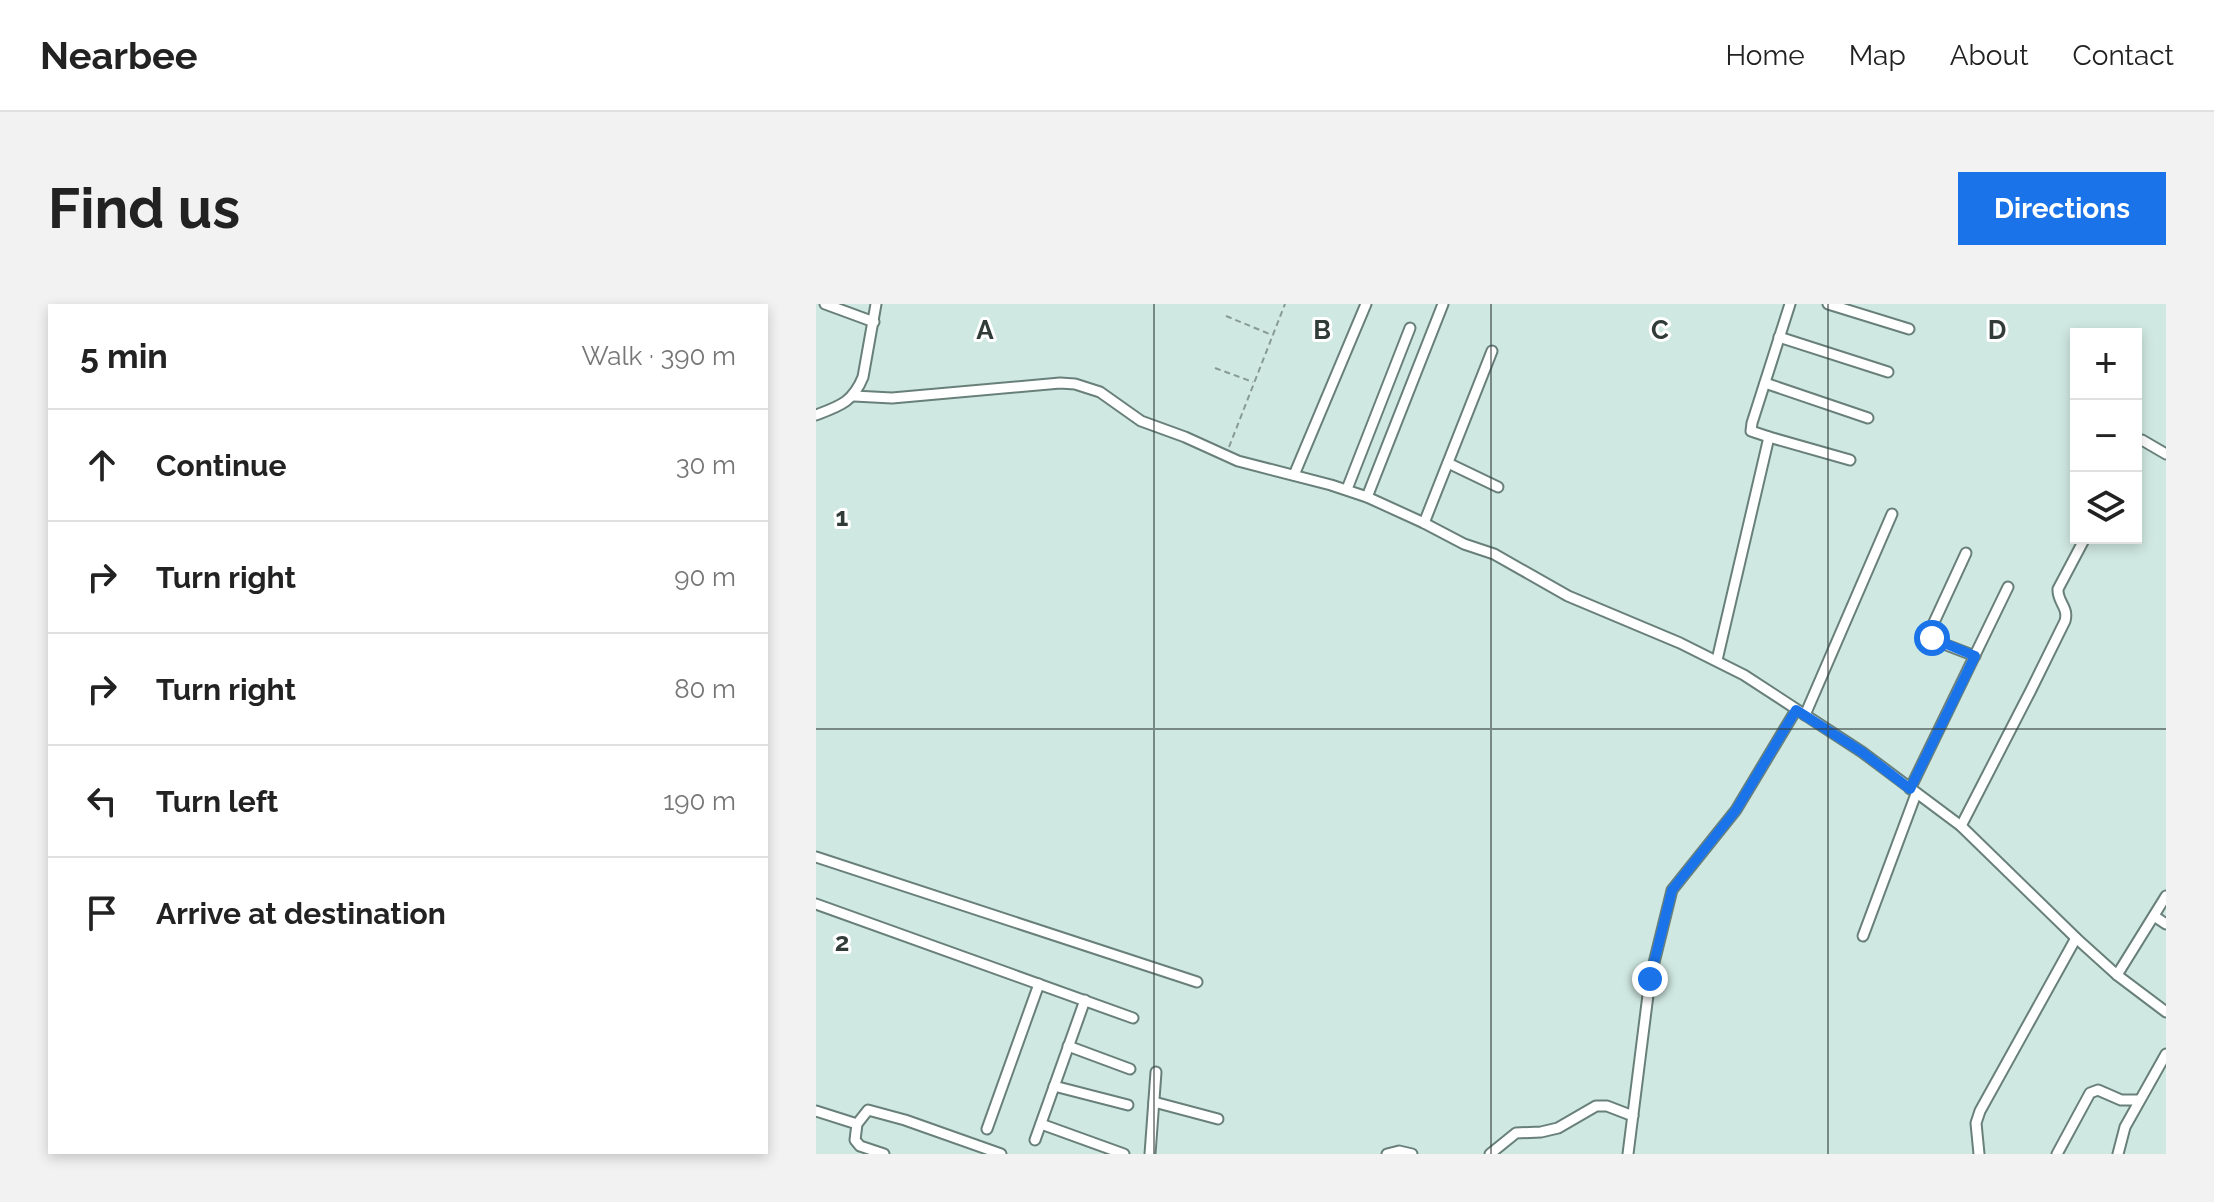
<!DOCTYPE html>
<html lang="en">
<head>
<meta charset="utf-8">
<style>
	:root { --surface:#fff; --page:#f2f2f2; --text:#222; --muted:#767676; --line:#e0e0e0; --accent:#1a73e8 }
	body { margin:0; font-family:Raleway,sans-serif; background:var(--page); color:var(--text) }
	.controls { position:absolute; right:24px; top:24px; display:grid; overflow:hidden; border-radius:0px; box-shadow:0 4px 12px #0003 }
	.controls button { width:72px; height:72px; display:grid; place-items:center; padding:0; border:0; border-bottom:2px solid var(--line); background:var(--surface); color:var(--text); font:40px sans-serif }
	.stop { position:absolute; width:24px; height:24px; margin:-18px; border:6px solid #1a73e8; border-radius:50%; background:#fff }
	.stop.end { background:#1a73e8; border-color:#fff; box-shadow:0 2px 8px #0008 }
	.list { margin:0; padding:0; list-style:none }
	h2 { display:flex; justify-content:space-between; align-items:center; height:104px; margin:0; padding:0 32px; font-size:34px }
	h2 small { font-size:26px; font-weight:400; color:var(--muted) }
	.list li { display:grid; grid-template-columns:52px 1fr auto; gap:24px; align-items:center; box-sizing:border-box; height:112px; padding:0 32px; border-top:2px solid var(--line) }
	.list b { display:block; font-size:30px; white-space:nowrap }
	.list em { font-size:26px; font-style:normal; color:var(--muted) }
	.icon { flex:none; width:44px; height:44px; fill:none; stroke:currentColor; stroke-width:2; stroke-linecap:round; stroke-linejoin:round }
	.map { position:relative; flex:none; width:1350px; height:850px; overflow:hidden; border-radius:0px }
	header { display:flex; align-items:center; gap:48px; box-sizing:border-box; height:112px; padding:0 40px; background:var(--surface); border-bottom:2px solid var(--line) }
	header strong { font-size:38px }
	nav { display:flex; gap:44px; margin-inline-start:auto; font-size:28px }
	.intro { display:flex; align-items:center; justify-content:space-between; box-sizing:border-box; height:192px; padding:0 48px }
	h1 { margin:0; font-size:56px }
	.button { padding:20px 36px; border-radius:0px; background:var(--accent); color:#fff; font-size:28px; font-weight:700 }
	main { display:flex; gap:48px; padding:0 48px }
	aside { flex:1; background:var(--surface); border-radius:0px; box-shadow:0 4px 12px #0003 }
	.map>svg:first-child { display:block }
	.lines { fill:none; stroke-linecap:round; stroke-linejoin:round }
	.minor-casing { stroke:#69807a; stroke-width:13 }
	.path { stroke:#889a95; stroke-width:2; stroke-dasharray:6 4; stroke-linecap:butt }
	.minor { stroke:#fff; stroke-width:9 }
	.route { stroke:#1a73e8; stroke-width:10 }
	.grid { fill:none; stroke:#313b38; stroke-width:2; stroke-opacity:0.55 }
	.grid-label { font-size:26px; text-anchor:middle; font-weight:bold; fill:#313b38; stroke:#fff; stroke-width:6; stroke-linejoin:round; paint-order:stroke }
</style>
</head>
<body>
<header>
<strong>Nearbee</strong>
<nav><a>Home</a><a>Map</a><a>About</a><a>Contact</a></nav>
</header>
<div class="intro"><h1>Find us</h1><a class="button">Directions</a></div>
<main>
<aside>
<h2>5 min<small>Walk · 390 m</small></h2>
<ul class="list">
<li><svg class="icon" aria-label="ahead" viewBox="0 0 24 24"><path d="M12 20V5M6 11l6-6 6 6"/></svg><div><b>Continue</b></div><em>30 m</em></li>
<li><svg class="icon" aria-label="right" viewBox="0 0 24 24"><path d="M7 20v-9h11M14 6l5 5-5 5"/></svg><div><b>Turn right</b></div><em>90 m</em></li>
<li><svg class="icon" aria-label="right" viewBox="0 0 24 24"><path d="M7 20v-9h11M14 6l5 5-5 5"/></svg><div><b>Turn right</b></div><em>80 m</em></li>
<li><svg class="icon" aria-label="left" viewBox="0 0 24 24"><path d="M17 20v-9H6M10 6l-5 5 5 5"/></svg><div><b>Turn left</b></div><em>190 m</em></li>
<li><svg class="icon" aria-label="arrive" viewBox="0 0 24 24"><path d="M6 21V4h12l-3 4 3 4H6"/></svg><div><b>Arrive at destination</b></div></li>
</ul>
</aside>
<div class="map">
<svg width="1350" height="850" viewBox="0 0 1350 850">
	<rect width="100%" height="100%" fill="#cfe8e1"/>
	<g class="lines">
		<defs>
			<g id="minor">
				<path d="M9,0L58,18"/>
				<path d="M1012,0L1093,25"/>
				<path d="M963,33L1072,68"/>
				<path d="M949,79L1052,114"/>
				<path d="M38,92L76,94L244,79L259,80L284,88L325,117L369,133L422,157L515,181L551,193L608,219L648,240L678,250L752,292L864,339L928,371L1046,448L1145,522L1260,634L1301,671L1350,708"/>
				<path d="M0,111C24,102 37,98 47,73L60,0"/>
				<path d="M953,133L1034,156"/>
				<path d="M1320,136H1326L1350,150"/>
				<path d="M632,159L682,183"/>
				<path d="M478,171L550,0"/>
				<path d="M531,185L594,24"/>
				<path d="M551,193L627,0"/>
				<path d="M608,219L676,47"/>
				<path d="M1150,249L1114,327L1116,334L1120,337L1159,352"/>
				<path d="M901,356L953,133L935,127L936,119L974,0"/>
				<path d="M989,411L1076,210"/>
				<path d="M1094,485L1192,283"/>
				<path d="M1145,522L1215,386L1249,317C1253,303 1241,298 1242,285L1269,234"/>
				<path d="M0,553L381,678"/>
				<path d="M0,600L317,714"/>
				<path d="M1338,612L1350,620"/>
				<path d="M1047,632L1100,490"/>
				<path d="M1301,671L1350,592"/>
				<path d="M252,742L314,765"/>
				<path d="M238,782L312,801"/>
				<path d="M338,798L402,815"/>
				<path d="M0,807L41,820"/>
				<path d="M225,820L308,850"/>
				<path d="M171,825L223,680"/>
				<path d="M219,836L269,696"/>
				<path d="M68,850L44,842L39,836L41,820L52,806L89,816L185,850"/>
				<path d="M334,850L340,768"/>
				<path d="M571,850L583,847L596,850"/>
				<path d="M674,850L700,829L725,828L742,824L780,802H791L817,812"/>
				<path d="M812,850L834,675L856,586L920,506L980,406"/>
				<path d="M1163,850L1160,819L1164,807L1260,634"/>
				<path d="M1241,850L1274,789L1282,786L1305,796H1323"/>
				<path d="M1302,850L1309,823L1350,750"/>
			</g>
		</defs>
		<use href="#minor" class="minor-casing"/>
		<g class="path">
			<path d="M410,12L456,31"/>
			<path d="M399,64L437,78"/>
			<path d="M413,143L469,0"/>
		</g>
		<use href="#minor" class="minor"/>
	</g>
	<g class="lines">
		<path class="route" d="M834,675L856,586L920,506L980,406L1046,448L1094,485L1159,352L1116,334"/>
	</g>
	<path class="grid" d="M338,0V850M675,0V850M1012,0V850M0,425H1350"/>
	<g class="grid-label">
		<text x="169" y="35">A</text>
		<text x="506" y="35">B</text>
		<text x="844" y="35">C</text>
		<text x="1181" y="35">D</text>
		<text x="26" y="222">1</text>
		<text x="26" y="647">2</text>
	</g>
</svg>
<div class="controls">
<button>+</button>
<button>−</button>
<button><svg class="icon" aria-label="layers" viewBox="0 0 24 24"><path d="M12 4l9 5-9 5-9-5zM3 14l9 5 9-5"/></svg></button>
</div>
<div class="stop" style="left:1116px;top:334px"></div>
<div class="stop end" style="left:834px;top:675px"></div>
</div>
</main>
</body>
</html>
